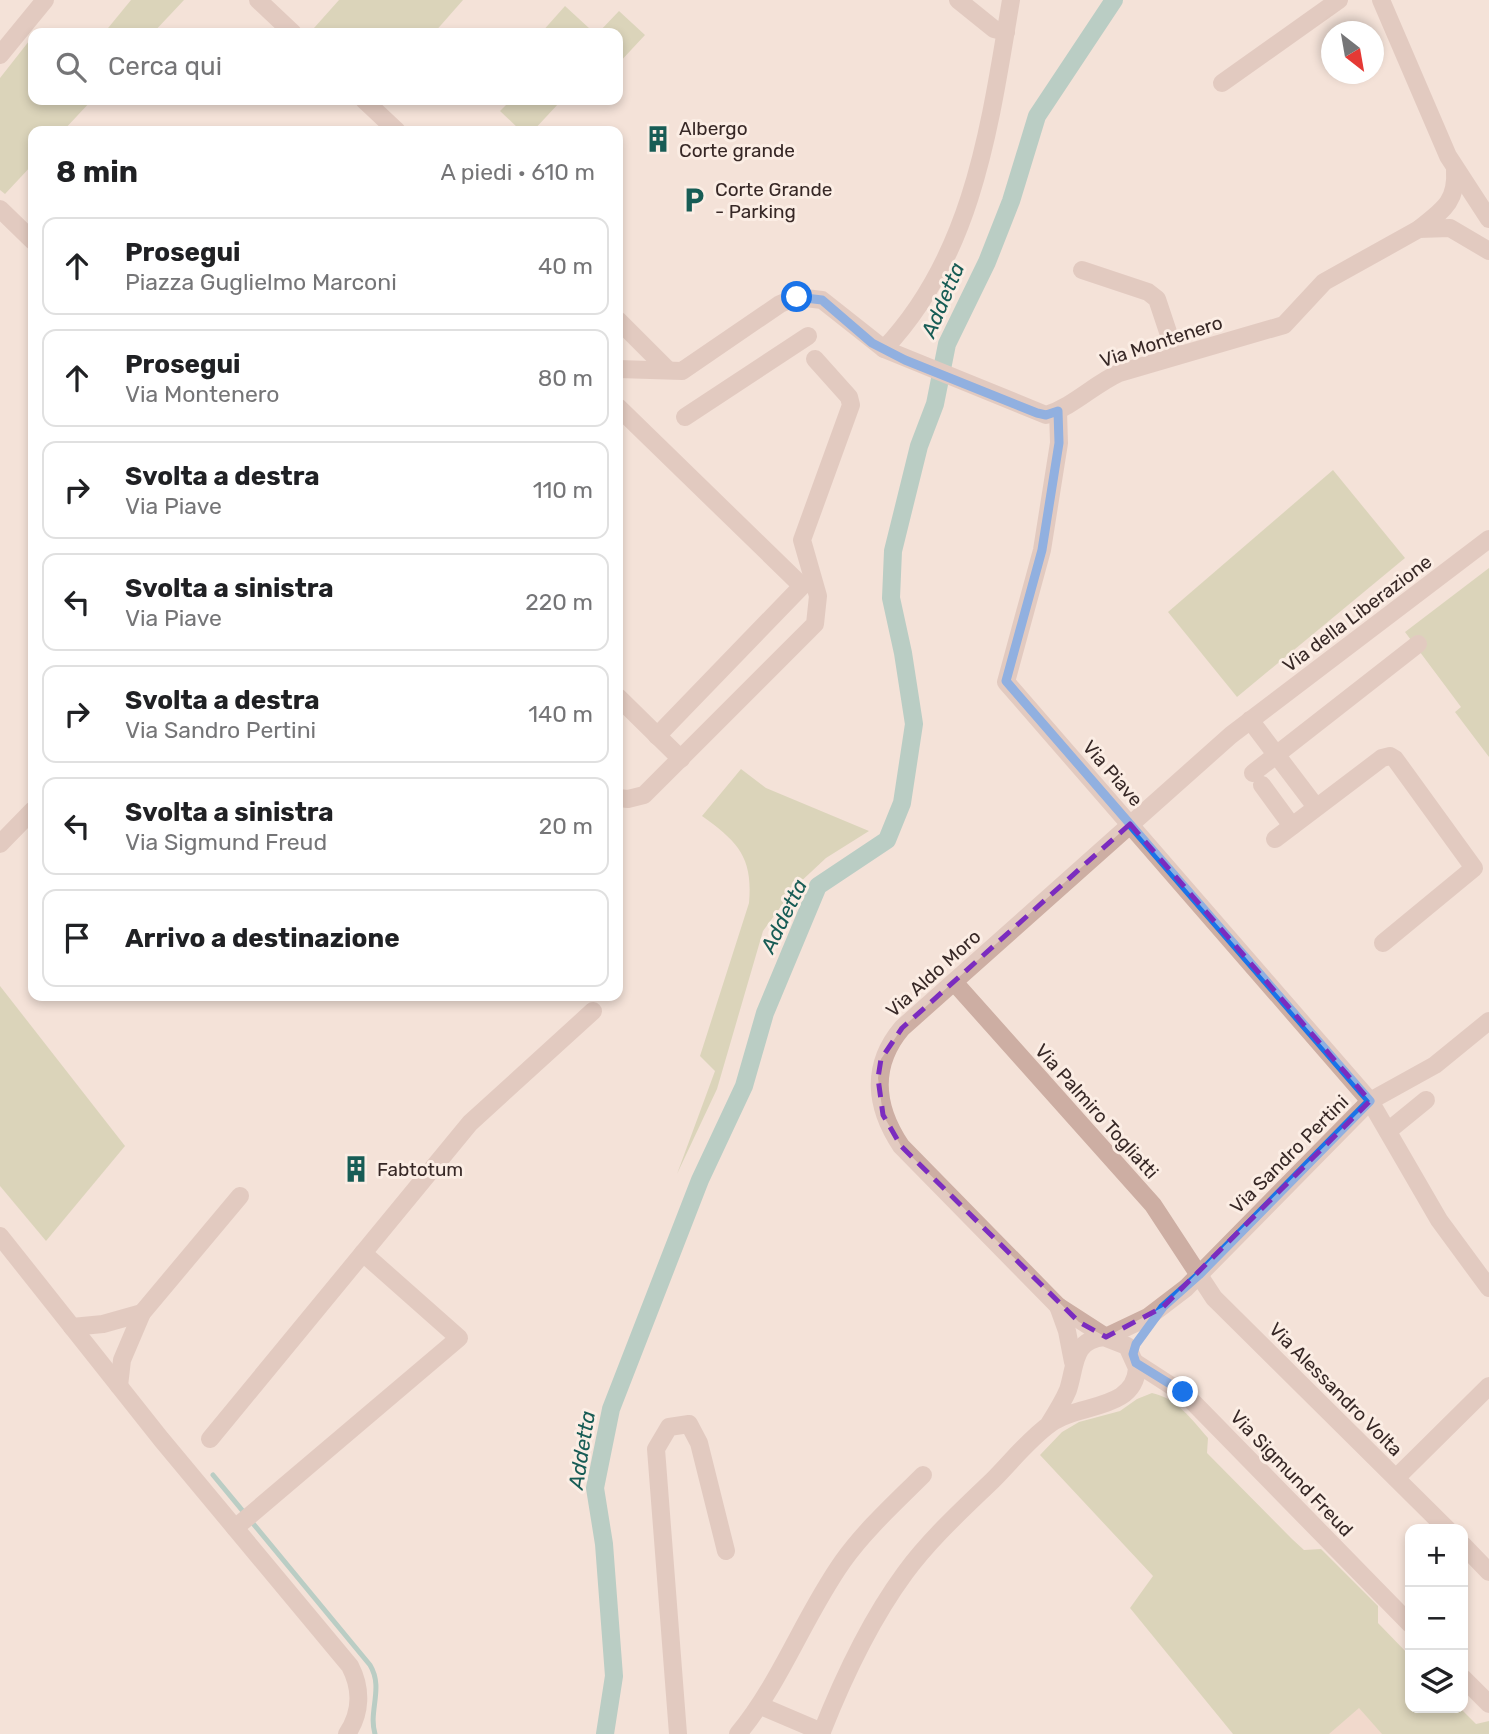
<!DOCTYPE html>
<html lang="it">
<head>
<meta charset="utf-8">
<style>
	:root { --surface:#fff; --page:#f2f2f2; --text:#202124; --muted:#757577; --line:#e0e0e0 }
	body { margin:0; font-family:Rubik,sans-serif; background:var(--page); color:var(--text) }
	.controls { position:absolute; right:21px; bottom:21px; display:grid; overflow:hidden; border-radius:14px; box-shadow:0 4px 10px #0003 }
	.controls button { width:63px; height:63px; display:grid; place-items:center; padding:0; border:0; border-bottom:2px solid var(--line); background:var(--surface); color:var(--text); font:35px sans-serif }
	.compass { position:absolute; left:1321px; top:21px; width:63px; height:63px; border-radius:50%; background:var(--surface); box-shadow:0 4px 10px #0003; rotate:149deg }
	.stop { position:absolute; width:21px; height:21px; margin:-16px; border:5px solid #1a73e8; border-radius:50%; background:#fff }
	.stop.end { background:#1a73e8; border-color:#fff; box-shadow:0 2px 7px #0008 }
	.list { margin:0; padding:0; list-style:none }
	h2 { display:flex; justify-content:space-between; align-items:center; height:91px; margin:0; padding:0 28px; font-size:30px }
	h2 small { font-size:23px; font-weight:400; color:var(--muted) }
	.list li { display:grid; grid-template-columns:46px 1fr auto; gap:21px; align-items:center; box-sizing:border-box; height:98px; margin:0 14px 14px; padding:0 14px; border:2px solid var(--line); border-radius:14px }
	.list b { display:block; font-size:26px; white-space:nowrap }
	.list p { margin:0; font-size:23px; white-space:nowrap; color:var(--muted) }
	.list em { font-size:23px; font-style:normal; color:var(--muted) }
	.icon { flex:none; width:38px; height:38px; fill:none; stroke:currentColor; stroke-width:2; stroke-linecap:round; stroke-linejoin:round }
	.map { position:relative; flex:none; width:1489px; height:1734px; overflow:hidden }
	.search { position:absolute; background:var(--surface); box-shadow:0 4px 10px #0003; left:28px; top:28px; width:595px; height:77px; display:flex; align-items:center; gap:18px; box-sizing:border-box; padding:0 24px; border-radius:14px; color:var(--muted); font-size:26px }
	.panel { position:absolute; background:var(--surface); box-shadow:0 4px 10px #0003; left:28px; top:126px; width:595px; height:875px; border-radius:14px }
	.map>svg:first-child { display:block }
	.green { fill:#bdc496 }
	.plaza { fill:#edcfbd }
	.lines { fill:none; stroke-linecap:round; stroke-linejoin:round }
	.stream { stroke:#74b4ab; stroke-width:5 }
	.canal { stroke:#74b4ab; stroke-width:18 }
	.minor { stroke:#cdaea3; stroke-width:18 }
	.route { stroke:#1a73e8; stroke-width:9 }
	.marked { fill:none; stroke:#7b2cbf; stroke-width:5; stroke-dasharray:14 9; stroke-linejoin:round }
	.labels { text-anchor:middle; stroke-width:6; stroke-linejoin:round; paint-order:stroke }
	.poi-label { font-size:19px; fill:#372826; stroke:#fbede4; text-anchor:start }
	.street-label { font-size:19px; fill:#372826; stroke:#fbede4 }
	.water-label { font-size:21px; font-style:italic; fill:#175c55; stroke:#fbede4 }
</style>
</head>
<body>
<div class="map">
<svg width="1489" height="1734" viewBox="0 0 1489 1734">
	<rect width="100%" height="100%" fill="#f4e2d8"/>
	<g class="green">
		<path d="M131,0H184L153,33H104Z"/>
		<path d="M339,0H463L434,33H320L314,28Z"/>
		<path d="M565,6L590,29L586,33H541Z"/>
		<path d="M619,11L645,35L618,64V33H598Z"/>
		<path d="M33,36V100H92L63,131H33V164L5,194L0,190V78Z"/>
		<path d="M511,100H559V103L533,131H521L500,111Z"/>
		<path d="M1333,470L1405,558L1237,697L1168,612Z"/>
		<path d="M1489,568V757L1455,712L1461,707L1405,632Z"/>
		<path d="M741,769L766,788L869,831L826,858L796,886L763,931L717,1089L677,1174L715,1071L700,1056L749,903C753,857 738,842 702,816Z"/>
		<path d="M0,986L125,1146L46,1241L0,1186Z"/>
		<path d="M1152,1393C1177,1398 1192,1420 1208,1438L1207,1453L1292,1539L1304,1550L1321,1549L1378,1606V1623L1410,1656V1708H1460L1476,1724L1489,1721V1734H1233L1130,1608L1153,1576L1040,1455L1062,1432L1079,1422L1120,1411L1137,1399Z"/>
	</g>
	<path class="plaza" d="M1359,1708L1382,1734H1329Z"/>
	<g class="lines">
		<path class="stream" d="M213,1475L370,1665C384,1688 368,1711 375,1734"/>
		<path class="canal" d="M605,1734L614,1676L604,1544L595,1488L611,1409L700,1180L744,1086L765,1013L818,886L887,840L902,803L914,724L903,653L891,598L893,551L919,446L935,404L947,344L987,262L1011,201L1037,116L1114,0"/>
		<g class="minor">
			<path d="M258,0L293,33"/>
			<path d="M958,0L994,29L1006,32"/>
			<path d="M1381,0L1448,156L1489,219"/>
			<path d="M0,55L45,0"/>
			<path d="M1222,83L1339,0"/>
			<path d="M364,100L397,131"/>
			<path d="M0,209L33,241"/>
			<path d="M1419,229C1443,210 1457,202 1455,170"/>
			<path d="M1082,270L1148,292L1157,299L1176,356"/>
			<path d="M618,320L668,370"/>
			<path d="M884,349C974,254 990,124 1011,0"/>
			<path d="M618,369L682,371L780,304L797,297L822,300L884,349L1046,415C1074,406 1093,385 1119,373L1284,325L1324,282L1419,229L1450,228L1489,251"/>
			<path d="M618,407L802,586L657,736"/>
			<path d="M1058,411L1059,443L1042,550L1006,682L1370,1101L1439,1220L1489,1288"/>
			<path d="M685,417L808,336"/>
			<path d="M618,697L681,759"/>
			<path d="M1250,720L1316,807"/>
			<path d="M1253,773L1418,644"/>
			<path d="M1262,785L1292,826"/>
			<path d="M618,798L628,799L644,795L815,624L818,596L802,540L851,405L849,397L815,359"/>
			<path d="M1275,839L1382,758L1390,756L1395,759L1474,868L1383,943"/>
			<path d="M0,844L33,810"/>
			<path d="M954,982L1153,1205L1214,1298L1447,1529"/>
			<path d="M1388,1131L1426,1100"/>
			<path d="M0,1236L161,1439L350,1666C362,1689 361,1713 347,1734"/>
			<path d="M1058,1306L1067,1331L1073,1362"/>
			<path d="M72,1327L103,1324L142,1313"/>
			<path d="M1106,1337L1058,1306L901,1146C875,1107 870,1066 902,1028L1231,735L1489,539"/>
			<path d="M1106,1337L1148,1317L1186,1288L1370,1101L1435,1065L1489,1021"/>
			<path d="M1136,1363L1187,1396L1410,1624"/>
			<path d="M119,1386L122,1360L142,1313L240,1196"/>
			<path d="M210,1439L470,1123L593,1011"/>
			<path d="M1396,1478L1489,1386"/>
			<path d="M235,1528L459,1338L363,1253"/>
			<path d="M1463,1545L1489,1572"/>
			<path d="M1463,1678L1489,1704"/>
			<path d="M761,1706L822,1732"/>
			<path d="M678,1734L656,1449L669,1427L689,1424L699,1443L726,1551"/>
			<path d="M738,1734C781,1682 804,1616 843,1561C865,1530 896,1502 923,1475"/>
			<path d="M821,1734C843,1678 869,1622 905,1573C930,1539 962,1510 993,1480C1011,1462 1029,1439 1050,1424C1077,1403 1135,1411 1137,1368L1127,1346L1104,1337C1072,1340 1076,1366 1068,1390C1063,1402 1056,1413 1049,1424"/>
		</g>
	</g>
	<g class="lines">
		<path class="route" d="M797,297L822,300L872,343L905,360L1037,413L1046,415L1058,411L1059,443L1042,550L1006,681L1370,1101L1199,1275L1163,1307L1136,1344L1133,1354L1136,1363L1183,1392"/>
	</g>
	<path d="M0 0H1489V1734H0ZM1130,824L1370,1101L1163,1307L1106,1337L1079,1322L901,1146L883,1115L878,1078L881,1059L902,1028Z" fill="#f4e2d8" fill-opacity=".55" fill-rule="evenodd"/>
	<path class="marked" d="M1130,824L1370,1101L1163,1307L1106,1337L1079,1322L901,1146L883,1115L878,1078L881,1059L902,1028Z"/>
	<defs>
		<symbol id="building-bare" viewBox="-9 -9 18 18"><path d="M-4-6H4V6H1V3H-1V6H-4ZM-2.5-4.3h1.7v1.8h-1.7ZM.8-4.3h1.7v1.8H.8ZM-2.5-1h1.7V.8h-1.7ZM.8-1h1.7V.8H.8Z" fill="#175c55" stroke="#fbede4" stroke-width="2.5" paint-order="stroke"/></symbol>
		<symbol id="parking-bare" viewBox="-9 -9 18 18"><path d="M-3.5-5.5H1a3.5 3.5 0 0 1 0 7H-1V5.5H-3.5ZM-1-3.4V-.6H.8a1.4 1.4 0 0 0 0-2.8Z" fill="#175c55" stroke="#fbede4" stroke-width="2.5" paint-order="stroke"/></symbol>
	</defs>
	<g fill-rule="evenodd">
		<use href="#building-bare" x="639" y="120" width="38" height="38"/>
		<use href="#parking-bare" x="675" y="181" width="38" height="38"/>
		<use href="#building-bare" x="337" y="1150" width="38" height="38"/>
	</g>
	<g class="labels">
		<g class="poi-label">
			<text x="679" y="135">Albergo<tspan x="679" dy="22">Corte grande</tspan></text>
			<text x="715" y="196">Corte Grande<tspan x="715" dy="22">- Parking</tspan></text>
			<text x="377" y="1176">Fabtotum</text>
		</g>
		<g class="street-label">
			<text transform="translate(1161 341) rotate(-18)" y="7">Via Montenero</text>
			<text transform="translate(1357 613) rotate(-37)" y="7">Via della Liberazione</text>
			<text transform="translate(1113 773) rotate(49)" y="7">Via Piave</text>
			<text transform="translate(933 973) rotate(-42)" y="7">Via Aldo Moro</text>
			<text transform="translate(1097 1111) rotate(48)" y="7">Via Palmiro Togliatti</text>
			<text transform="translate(1289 1154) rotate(-45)" y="7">Via Sandro Pertini</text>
			<text transform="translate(1336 1389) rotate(45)" y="7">Via Alessandro Volta</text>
			<text transform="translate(1292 1473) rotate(46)" y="7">Via Sigmund Freud</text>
		</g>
		<g class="water-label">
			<text transform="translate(943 300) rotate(-67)" y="7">Addetta</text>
			<text transform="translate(784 916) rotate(-64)" y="7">Addetta</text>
			<text transform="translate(582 1450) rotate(-81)" y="7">Addetta</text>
		</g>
	</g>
</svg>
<div class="controls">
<button>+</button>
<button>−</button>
<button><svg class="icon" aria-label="layers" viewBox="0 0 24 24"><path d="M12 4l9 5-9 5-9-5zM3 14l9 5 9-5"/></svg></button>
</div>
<svg class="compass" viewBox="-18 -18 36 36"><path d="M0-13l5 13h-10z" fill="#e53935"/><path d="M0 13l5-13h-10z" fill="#757577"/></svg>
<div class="stop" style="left:797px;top:297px"></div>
<div class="stop end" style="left:1183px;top:1392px"></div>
<div class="search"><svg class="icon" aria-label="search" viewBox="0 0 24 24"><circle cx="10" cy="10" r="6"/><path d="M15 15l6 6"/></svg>Cerca qui</div>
<section class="panel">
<h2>8 min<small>A piedi · 610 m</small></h2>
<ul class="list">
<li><svg class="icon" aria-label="ahead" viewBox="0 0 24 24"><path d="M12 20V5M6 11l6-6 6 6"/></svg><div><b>Prosegui</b><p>Piazza Guglielmo Marconi</p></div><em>40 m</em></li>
<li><svg class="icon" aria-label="ahead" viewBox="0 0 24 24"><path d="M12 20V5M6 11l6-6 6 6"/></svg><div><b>Prosegui</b><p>Via Montenero</p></div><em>80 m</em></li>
<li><svg class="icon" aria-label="right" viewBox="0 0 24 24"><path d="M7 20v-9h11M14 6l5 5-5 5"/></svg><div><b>Svolta a destra</b><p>Via Piave</p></div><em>110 m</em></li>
<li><svg class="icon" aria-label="left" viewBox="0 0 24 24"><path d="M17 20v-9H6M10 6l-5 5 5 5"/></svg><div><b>Svolta a sinistra</b><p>Via Piave</p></div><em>220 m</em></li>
<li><svg class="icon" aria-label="right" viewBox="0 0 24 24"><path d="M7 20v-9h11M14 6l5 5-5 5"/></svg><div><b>Svolta a destra</b><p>Via Sandro Pertini</p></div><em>140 m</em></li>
<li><svg class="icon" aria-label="left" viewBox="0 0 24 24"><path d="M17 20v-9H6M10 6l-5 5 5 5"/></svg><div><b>Svolta a sinistra</b><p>Via Sigmund Freud</p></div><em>20 m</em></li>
<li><svg class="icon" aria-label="arrive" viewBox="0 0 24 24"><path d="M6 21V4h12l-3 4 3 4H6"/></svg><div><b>Arrivo a destinazione</b></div></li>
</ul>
</section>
</div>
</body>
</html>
